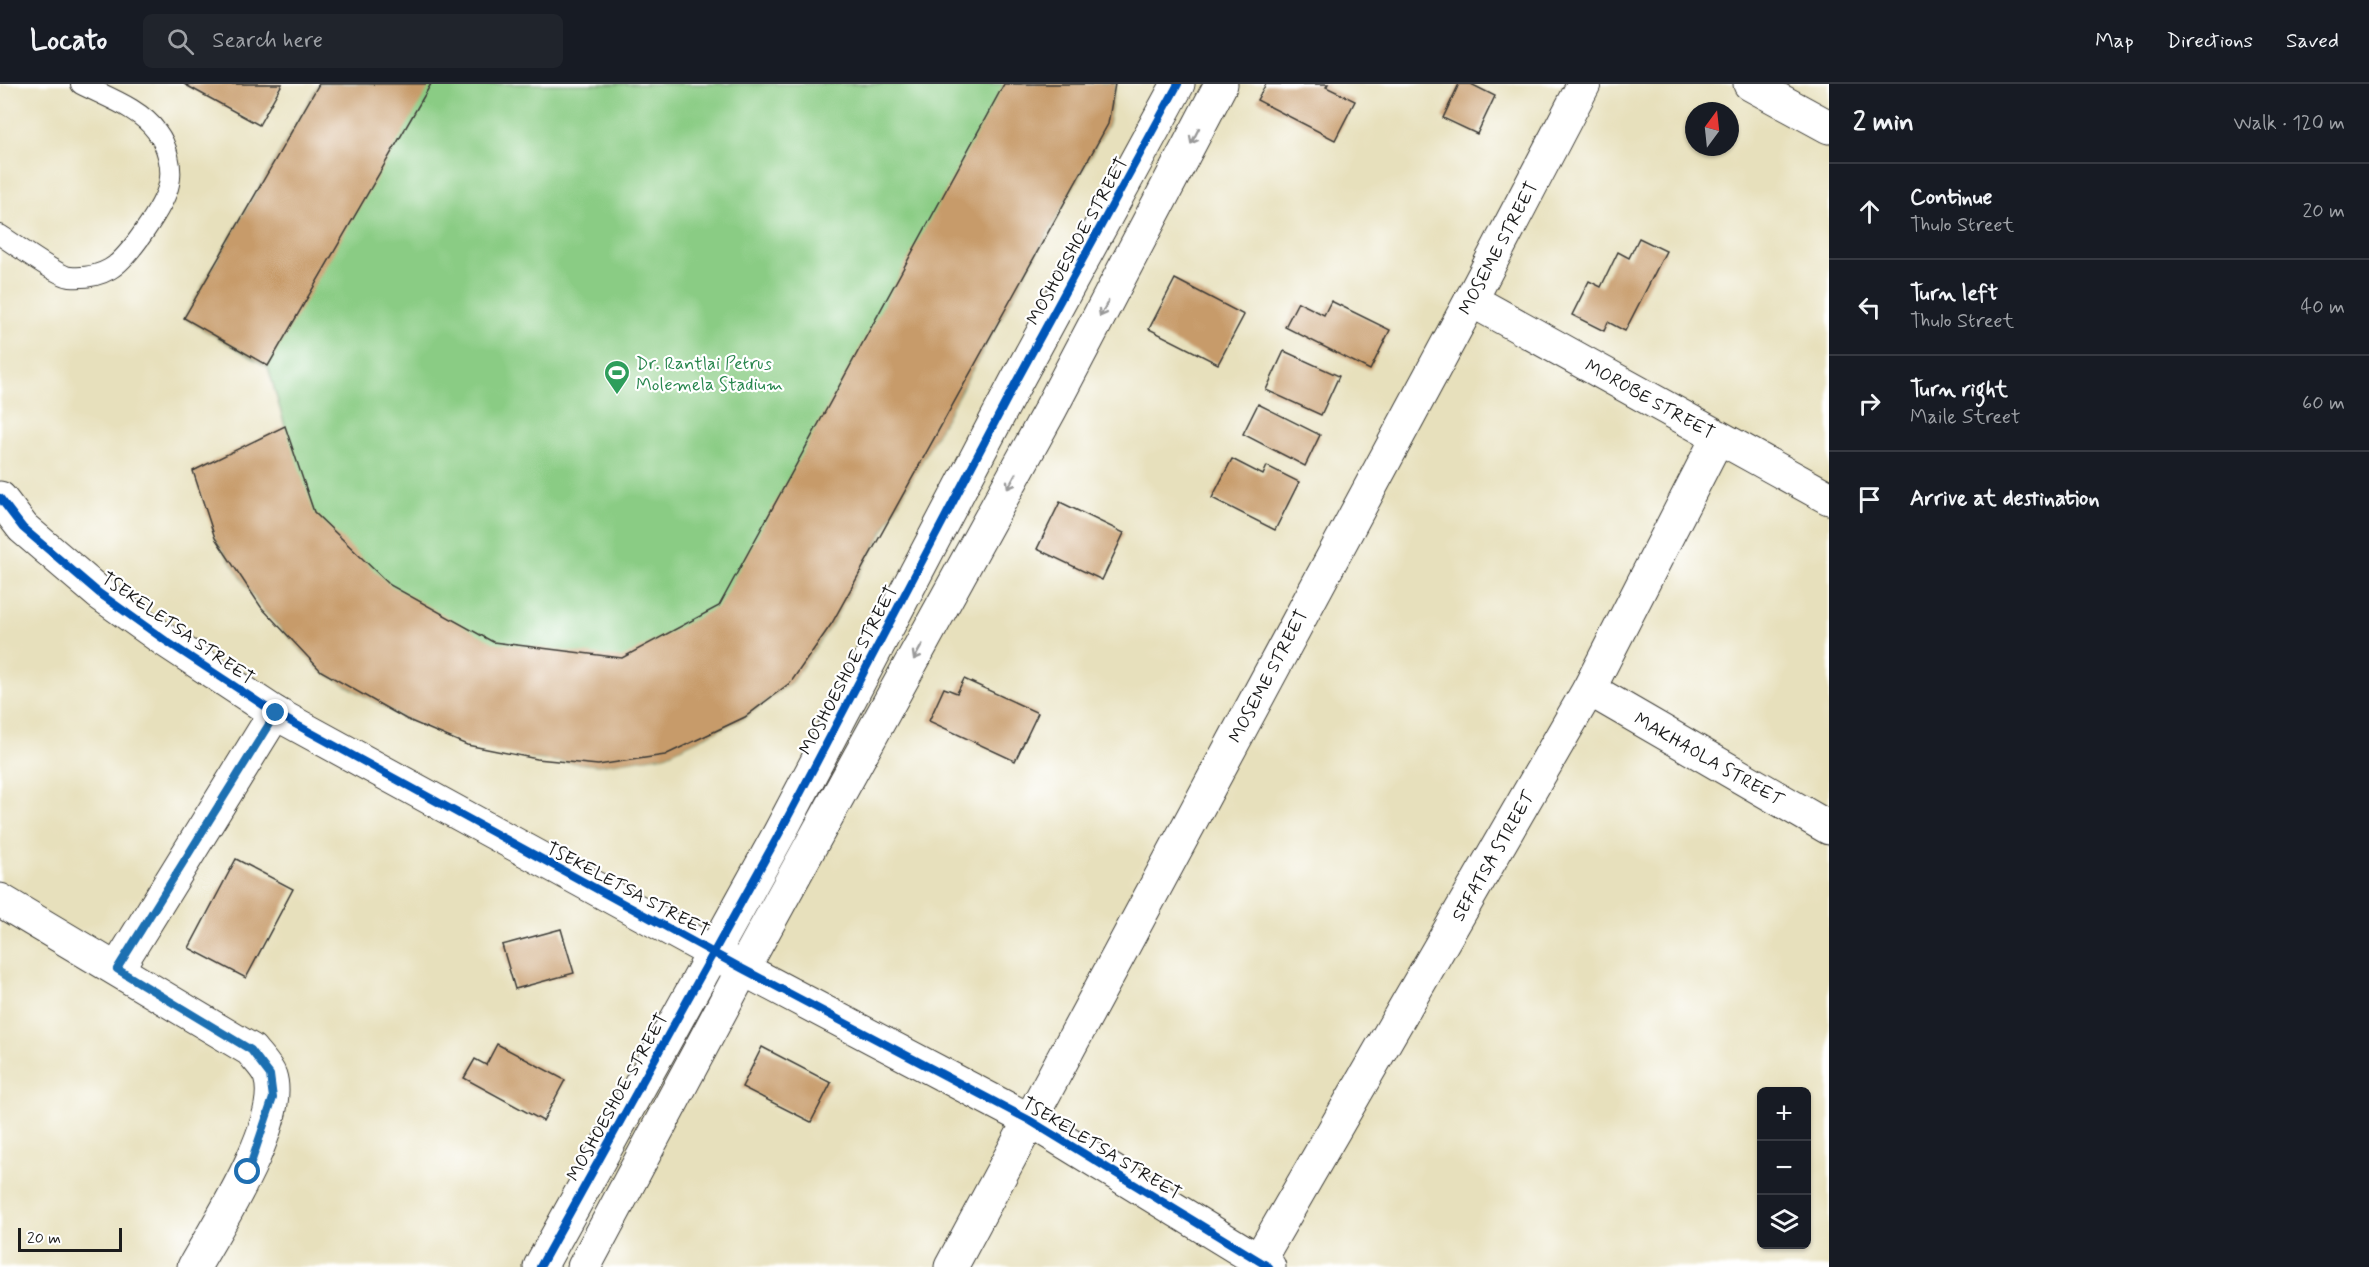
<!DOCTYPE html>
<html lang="en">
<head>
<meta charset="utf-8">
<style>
	:root { --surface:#171b24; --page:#20242c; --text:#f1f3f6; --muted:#9ea1a6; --line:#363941 }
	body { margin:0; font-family:Mynerve,sans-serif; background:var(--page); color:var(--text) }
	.controls { position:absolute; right:18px; bottom:18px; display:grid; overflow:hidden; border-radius:9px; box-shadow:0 2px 4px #0004 }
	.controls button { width:54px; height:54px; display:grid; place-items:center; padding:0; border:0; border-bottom:2px solid var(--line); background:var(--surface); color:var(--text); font:30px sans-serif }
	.compass { position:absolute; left:1685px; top:18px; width:54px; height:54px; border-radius:50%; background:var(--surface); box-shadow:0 2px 4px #0004; rotate:15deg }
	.scale { position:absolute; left:18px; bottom:15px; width:104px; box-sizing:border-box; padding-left:6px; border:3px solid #1c1c1c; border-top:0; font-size:16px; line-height:21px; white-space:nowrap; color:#1c1c1c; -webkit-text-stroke:4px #fff; paint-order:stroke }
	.stop { position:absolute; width:18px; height:18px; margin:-14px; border:4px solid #1f6fb2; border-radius:50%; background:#fff }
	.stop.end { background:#1f6fb2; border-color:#fff; box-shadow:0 2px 6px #0008 }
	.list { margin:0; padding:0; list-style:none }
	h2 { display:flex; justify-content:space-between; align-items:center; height:78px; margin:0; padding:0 24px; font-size:26px }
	h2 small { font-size:20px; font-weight:400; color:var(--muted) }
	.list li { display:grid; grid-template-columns:39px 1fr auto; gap:18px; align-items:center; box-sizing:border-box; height:96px; padding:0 24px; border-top:2px solid var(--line) }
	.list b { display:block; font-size:22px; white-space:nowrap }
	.list p { margin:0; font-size:20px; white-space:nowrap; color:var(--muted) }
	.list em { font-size:20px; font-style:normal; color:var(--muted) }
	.icon { flex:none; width:33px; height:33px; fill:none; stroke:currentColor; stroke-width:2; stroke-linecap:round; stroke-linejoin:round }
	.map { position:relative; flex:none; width:1829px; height:1183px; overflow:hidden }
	header { display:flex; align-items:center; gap:36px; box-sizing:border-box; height:84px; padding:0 30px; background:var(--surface); border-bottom:2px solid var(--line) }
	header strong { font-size:28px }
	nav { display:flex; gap:33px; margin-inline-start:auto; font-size:21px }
	.search { width:420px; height:54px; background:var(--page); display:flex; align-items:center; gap:15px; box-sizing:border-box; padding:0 21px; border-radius:9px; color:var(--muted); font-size:22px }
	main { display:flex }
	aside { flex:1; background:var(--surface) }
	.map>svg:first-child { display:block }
	.green { fill:#8acc84; stroke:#537450; stroke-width:1.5 }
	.building { fill:#c79b6a }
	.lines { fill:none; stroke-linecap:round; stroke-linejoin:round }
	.lane-casing { stroke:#3a3934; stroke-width:22 }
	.street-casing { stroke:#3a3934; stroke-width:35 }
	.secondary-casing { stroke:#3a3934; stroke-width:35 }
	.lane { stroke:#fff; stroke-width:20 }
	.street { stroke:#fff; stroke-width:33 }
	.secondary { stroke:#fff; stroke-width:33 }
	.cycleway-casing { stroke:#fff; stroke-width:11 }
	.cycleway { stroke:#0057b8; stroke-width:8 }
	.oneway { stroke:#999 }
	.route { stroke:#1f6fb2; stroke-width:8 }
	.labels { text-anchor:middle; stroke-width:4.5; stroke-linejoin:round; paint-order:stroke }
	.street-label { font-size:18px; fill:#1c1c1c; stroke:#fff }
	.leisure-label { font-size:18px; fill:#27864d; stroke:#fff; text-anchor:start }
</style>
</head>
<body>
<header>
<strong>Locato</strong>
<div class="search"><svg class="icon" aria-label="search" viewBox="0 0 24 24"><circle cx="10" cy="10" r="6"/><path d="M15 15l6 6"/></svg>Search here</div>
<nav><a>Map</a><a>Directions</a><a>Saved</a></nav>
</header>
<main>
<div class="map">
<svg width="1829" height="1183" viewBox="0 0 1829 1183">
	<rect width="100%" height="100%" fill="#fff"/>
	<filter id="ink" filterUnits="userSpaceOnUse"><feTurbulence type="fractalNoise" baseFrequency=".0167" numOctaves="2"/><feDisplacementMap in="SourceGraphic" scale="12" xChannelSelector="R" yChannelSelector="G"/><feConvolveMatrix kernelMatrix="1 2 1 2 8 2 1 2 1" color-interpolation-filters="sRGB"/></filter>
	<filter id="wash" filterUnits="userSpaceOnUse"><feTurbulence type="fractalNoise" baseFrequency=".008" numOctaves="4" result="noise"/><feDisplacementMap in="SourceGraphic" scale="24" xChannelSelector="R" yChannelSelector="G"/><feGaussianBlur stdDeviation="1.35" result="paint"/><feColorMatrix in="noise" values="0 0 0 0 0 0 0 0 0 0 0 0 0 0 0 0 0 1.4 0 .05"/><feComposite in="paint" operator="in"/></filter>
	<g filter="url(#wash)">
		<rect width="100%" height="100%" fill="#e7e0bc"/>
		<path class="green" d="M319,0H1115L1108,40L832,539L791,598L745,633L665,671L598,681L537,675L406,635L321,587L261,523L215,454L285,342L268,283L184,234Z"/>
		<g id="blocks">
			<g class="building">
				<path d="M184,0H282L259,41Z"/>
				<path d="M319,0H431L268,282L184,234Z"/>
				<path d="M1004,0H1115L1108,40L832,539L791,598L745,633L665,671L598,681L537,675L467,661L406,635L321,587L261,523L215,454L193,387L285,342L314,428L390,501L493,558L622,574L719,522Z"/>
				<path d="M1266,0H1328L1326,3L1355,17L1335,56L1257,16Z"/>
				<path d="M1459,0H1471L1495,12L1477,50L1443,34Z"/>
				<path d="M1639,154L1666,167L1625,247L1608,238L1604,247L1572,231L1589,197L1601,203L1618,168L1629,174Z"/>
				<path d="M1175,195L1244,231L1218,280L1149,245Z"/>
				<path d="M1331,217L1390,246L1370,286L1285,243L1298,218L1324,231Z"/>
				<path d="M1284,267L1339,292L1321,331L1266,306Z"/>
				<path d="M1258,320L1320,351L1305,382L1243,350Z"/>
				<path d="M1232,375L1263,391L1267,382L1299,398L1275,446L1212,414Z"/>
				<path d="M1060,418L1124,449L1102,496L1037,465Z"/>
				<path d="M964,595L1038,629L1015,677L929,637L944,604L957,609Z"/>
				<path d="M236,775L293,805L246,894L189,864Z"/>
				<path d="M561,845L574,889L515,905L502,861Z"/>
				<path d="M497,960L565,996L543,1037L464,994L475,975L486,981Z"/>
				<path d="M762,963L831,999L811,1038L742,1003Z"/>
			</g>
		</g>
	</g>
	<g filter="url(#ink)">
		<use href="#blocks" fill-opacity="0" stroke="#3a3934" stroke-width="1.5"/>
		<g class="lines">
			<defs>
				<path id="lane" d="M0,151C13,159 58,192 70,193C83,194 98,192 110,185C128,175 165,121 169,100C173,84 167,61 157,48C140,24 106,13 81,0"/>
				<g id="street">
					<path d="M1471,216L1829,414"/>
					<path d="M0,414L23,444L99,509L166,557L275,629L743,885L1029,1036L1269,1183"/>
					<path d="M1589,605L1829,744"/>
					<path d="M0,816L251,966C257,974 267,983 270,992C285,1037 217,1142 194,1183"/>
					<path d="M117,885L275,629"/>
					<path d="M951,1183L1471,216L1584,0"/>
					<path d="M1255,1183L1589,605L1718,353"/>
				</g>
				<g id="secondary">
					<path d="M1750,0L1829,43"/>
					<path d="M540,1183L779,750L1016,298L1178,0"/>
					<path d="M584,1183L743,885L1050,326L1221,0"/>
				</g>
			</defs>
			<use href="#lane" class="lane-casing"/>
			<use href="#street" class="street-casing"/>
			<use href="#secondary" class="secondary-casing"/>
			<use href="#lane" class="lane"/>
			<use href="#street" class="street"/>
			<use href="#secondary" class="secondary"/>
			<defs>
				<g id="cycleway">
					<path d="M0,414L23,444L99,509L166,557L275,629L743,885L1029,1036L1269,1183"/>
					<path d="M540,1183L779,750L1016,298L1178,0"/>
				</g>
			</defs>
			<use href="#cycleway" class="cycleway-casing"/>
			<use href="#cycleway" class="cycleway"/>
		</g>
		<defs><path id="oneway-shaft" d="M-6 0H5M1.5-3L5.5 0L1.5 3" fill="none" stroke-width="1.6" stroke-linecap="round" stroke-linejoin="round" transform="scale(1.5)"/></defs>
		<g class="oneway">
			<use href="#oneway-shaft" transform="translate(1195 52) rotate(117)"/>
			<use href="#oneway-shaft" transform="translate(1104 225) rotate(118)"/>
			<use href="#oneway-shaft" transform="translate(1012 397) rotate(119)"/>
			<use href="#oneway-shaft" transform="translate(918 568) rotate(119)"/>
		</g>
	</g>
	<g class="lines" filter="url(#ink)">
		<path class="route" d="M248,1088L273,1014L270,991L251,966L117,885L276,629"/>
	</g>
	<defs>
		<symbol id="stadium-pin" viewBox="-11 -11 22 30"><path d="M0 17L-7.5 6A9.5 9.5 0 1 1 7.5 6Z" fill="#2e9e5b" stroke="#fff"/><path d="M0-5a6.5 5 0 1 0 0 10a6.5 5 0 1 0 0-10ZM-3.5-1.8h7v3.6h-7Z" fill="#fff"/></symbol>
	</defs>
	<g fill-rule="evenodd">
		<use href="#stadium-pin" x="602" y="274" width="30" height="40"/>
	</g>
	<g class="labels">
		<g class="street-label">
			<text transform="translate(1077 157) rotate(-61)" y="6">MOSHOESHOE STREET</text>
			<text transform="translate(1498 164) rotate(-62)" y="6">MOSEME STREET</text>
			<text transform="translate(1650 315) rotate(29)" y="6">MOROBE STREET</text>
			<text transform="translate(178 544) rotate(35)" y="6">TSEKELETSA STREET</text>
			<text transform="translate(848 586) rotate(-62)" y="6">MOSHOESHOE STREET</text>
			<text transform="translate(1268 592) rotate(-62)" y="6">MOSEME STREET</text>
			<text transform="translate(1709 675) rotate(30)" y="6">MAKHAOLA STREET</text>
			<text transform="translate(1493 772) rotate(-60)" y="6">SEFATSA STREET</text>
			<text transform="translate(628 805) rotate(28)" y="6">TSEKELETSA STREET</text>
			<text transform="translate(617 1013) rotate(-61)" y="6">MOSHOESHOE STREET</text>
			<text transform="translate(1102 1064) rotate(31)" y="6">TSEKELETSA STREET</text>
		</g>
		<g class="leisure-label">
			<text x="636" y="285">Dr. Rantlai Petrus<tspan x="636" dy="21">Molemela Stadium</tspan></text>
		</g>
	</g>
</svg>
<div class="controls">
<button>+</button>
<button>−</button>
<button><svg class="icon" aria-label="layers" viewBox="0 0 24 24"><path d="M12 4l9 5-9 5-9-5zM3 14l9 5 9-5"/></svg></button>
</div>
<svg class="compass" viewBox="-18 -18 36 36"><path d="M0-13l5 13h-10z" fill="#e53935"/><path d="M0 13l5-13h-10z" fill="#9ea1a6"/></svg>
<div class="scale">20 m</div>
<div class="stop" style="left:248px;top:1088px"></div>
<div class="stop end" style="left:276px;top:629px"></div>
</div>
<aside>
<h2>2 min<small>Walk · 120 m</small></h2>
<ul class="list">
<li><svg class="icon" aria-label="ahead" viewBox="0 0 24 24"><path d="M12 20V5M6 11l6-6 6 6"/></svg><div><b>Continue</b><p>Thulo Street</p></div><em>20 m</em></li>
<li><svg class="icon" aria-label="left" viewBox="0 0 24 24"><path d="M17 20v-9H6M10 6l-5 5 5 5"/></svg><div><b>Turn left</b><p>Thulo Street</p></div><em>40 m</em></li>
<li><svg class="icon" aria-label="right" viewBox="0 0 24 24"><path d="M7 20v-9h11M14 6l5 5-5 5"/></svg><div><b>Turn right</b><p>Maile Street</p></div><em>60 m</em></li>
<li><svg class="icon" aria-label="arrive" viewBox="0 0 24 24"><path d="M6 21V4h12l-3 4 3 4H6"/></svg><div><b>Arrive at destination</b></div></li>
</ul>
</aside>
</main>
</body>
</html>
